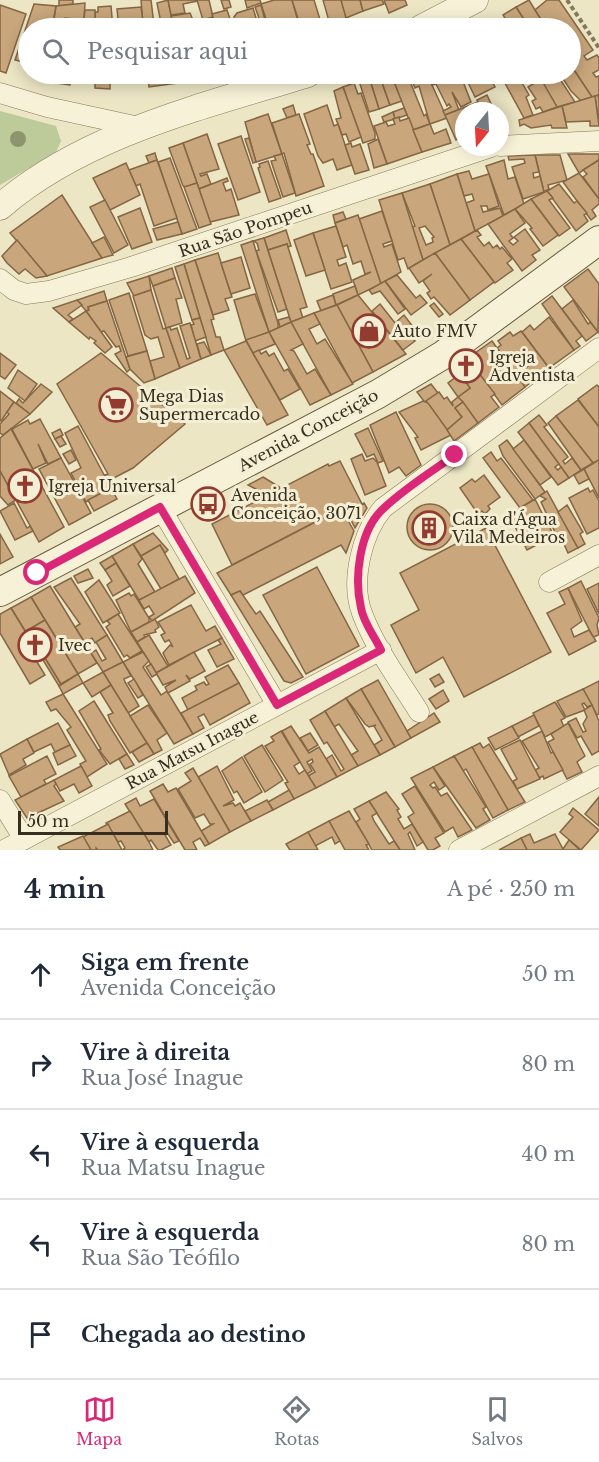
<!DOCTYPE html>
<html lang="pt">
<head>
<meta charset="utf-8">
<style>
	:root { --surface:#fff; --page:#f6f6f7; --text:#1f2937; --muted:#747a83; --line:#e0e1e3; --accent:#db2777 }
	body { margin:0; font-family:"Libre Baskerville",serif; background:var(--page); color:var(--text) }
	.compass { position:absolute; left:455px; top:102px; width:54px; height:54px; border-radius:50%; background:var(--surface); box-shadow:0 3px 15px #0003; rotate:198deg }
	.scale { position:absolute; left:18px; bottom:15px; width:150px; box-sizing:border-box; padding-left:6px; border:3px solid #372e1f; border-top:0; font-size:16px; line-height:21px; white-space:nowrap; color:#372e1f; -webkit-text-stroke:4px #f4efd4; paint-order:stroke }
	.stop { position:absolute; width:18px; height:18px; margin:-14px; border:4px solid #db2777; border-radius:50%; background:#fff }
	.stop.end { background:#db2777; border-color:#fff; box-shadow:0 2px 6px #0008 }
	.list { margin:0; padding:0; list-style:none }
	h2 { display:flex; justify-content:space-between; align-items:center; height:78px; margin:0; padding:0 24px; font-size:26px }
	h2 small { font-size:20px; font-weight:400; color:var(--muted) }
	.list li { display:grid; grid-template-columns:39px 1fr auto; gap:18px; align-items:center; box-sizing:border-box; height:90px; padding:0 24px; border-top:2px solid var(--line) }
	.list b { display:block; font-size:22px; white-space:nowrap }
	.list p { margin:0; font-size:20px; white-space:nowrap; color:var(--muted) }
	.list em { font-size:20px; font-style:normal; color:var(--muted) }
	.icon { flex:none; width:33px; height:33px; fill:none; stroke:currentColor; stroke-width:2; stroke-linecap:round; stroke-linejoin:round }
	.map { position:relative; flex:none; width:599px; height:850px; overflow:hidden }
	.search { position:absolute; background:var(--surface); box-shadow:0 3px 15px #0003; left:18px; right:18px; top:18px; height:66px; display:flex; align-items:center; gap:15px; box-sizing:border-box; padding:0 21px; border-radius:33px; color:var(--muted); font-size:22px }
	.sheet { height:528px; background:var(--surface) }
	nav { display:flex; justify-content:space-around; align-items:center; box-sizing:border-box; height:84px; border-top:2px solid var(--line); background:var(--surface); font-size:16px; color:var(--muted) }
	nav a { display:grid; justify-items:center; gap:3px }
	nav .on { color:var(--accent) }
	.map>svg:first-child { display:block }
	.green { fill:#bdca99 }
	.building { fill:#c9a67c; stroke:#846643; stroke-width:1.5; fill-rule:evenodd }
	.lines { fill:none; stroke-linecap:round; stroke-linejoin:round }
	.minor-casing { stroke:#86785c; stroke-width:21 }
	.tertiary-casing { stroke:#86785c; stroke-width:27 }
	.secondary-casing { stroke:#68593f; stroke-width:30 }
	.path { stroke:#86785c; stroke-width:4; stroke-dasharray:4.5 3; stroke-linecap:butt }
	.minor { stroke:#f7f2d7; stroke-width:20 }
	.tertiary { stroke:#f7f2d7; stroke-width:26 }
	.secondary { stroke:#f7f2d7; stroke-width:28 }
	.tree { fill:#8e956e }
	.route { stroke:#db2777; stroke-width:8 }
	.labels { text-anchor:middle; stroke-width:6; stroke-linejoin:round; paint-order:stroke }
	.street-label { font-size:16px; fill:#372e1f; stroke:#f4efd4 }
	.poi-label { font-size:16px; fill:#372e1f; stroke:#f4efd4; text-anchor:start }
</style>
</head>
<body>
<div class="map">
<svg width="599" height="850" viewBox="0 0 599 850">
	<rect width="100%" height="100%" fill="#ece6c5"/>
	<path class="green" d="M0,111L56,126L61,141L56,152L0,185Z"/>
	<g class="building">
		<path d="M59,0H73V4L59,6Z"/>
		<path d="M141,0H151L154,25L143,26Z"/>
		<path d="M168,0L174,28H162L157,3Z"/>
		<path d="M168,0H197L198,1L183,4L185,13L171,15Z"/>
		<path d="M197,0H209L213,17L203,20Z"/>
		<path d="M221,0H229L231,7L224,9Z"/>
		<path d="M245,0H260L261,3L247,8Z"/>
		<path d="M274,0H292L300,28H269L261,4Z"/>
		<path d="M292,0H314L322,26L305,28L303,24L300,25Z"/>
		<path d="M323,0H341L350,28H331Z"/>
		<path d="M341,0H360L363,11L346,18Z"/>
		<path d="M360,0H382L384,4L363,11Z"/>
		<path d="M384,0H405L407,5L389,13Z"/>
		<path d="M529,0L535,10L547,28H531L523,18L516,7Z"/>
		<path d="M547,0H559L593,50L584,56L587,60L597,55L599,58V70L593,73L596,77L599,76V95L592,97L570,64V28H556L550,20L544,24L535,10Z"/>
		<path d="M85,3L84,20L65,18L63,28L53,26L56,6Z"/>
		<path d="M34,4L56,6L52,28H28V63L15,60Z"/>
		<path d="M0,5L26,14L6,73L0,71Z"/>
		<path d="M261,5L265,20L260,21L255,7Z"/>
		<path d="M111,6L113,28H95V12H98V7Z"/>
		<path d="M141,7L144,28H119L117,9Z"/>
		<path d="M516,7L523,18L526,28H511L503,15Z"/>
		<path d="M253,8L259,28H237L234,17L237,13Z"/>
		<path d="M85,10H95V28H83Z"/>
		<path d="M227,10L233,28H216L212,14Z"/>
		<path d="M190,13L196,28H174L171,16Z"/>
		<path d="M266,20L269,28H260L258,23Z"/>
		<path d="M570,64L592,97L581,101L571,91L560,74H570Z"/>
		<path d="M58,74H72L70,85L57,83Z"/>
		<path d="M95,74H110V89L95,88Z"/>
		<path d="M113,74H148L113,77Z"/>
		<path d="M148,74H183L185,82L149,87Z"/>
		<path d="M379,74L390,105L379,109L369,77Z"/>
		<path d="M379,74H391L402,101L390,105Z"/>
		<path d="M391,74H407L424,116L426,114L430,124L413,130Z"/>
		<path d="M413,74H427L447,118L430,124L419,86L415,88L411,78L414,76Z"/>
		<path d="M427,74H460L471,102L461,107L452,92L459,110L445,115L443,111L451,107L449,104L447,106L436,84L432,85Z"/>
		<path d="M464,74H488L495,87L475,97Z"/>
		<path d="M500,74H517L529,95L526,97L533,115L524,118Z"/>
		<path d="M537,74H551L556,82L560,79L575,102L557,107Z"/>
		<path d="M369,77L379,109L369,112L359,81Z"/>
		<path d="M541,79L557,107L543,112L540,107L536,109L532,101L536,99L528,87Z"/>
		<path d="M354,83L358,94L361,93L375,133V139L363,143L343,87Z"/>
		<path d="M343,87L361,137L349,142L346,134L342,135L336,119L341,118L334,91Z"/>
		<path d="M487,95L493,108L482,111L477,100Z"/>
		<path d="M598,95L599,100V124L595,96Z"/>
		<path d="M595,96L599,126H590V121L566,122L562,106Z"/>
		<path d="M478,102L482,111H464V136L456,140L445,115Z"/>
		<path d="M293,105L296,115L287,118L283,109Z"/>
		<path d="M327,105L334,126L338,124L352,165L337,170L333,159L323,163L318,156L304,114Z"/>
		<path d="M562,106L567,128H552L551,125L531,128L524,124L520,126L519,120Z"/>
		<path d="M404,108L407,115L395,119L393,112Z"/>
		<path d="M393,112L395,119L384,122L382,117Z"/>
		<path d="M268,114L282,154L256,162L245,122Z"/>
		<path d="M299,114L310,144L307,145L311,154H313L324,186L296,196L284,153L282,154L272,123Z"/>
		<path d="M399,117L400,121L409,118L422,152L387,164L374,126L386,122L388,126L395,124L393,119Z"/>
		<path d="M430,124L434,134L446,129L451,143L422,152L413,130Z"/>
		<path d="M207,134L219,169L200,174L201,176L207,174L211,184L199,189L183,143Z"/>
		<path d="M241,136L260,192L238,200L218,144Z"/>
		<path d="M249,138L256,162L253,163L245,139Z"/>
		<path d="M378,139L387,164L374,168L368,144Z"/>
		<path d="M183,143L197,183L186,187L183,186L169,148Z"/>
		<path d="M351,143L352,147L360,144L369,170L355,174L345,145Z"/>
		<path d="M155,153L157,160L149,163L146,156Z"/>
		<path d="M282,154L295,193L283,197L271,161L276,160L274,156Z"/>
		<path d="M568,154H599V160L579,173Z"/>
		<path d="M535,155H560L567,180L548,185L549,189L544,192Z"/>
		<path d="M535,155L539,172L533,173L534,178L540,176L544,192L523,199L512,167L525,163L524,159L509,160L508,156Z"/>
		<path d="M170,158L197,229L182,234L158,162Z"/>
		<path d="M157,160L177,218L154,226L140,184L136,186L129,170Z"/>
		<path d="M504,160L508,179L515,177L524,204L504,215L486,166Z"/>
		<path d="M599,160V199L583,177L587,174L583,170Z"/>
		<path d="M268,161L281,198L269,202L258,168L260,167L259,164Z"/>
		<path d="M126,163L140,195L110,210L93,178Z"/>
		<path d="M469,171L472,179L489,174L499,206L488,210L487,206H481L483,212L500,208L503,216L475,231L466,203L474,200L472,194L464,196L457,174Z"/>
		<path d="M579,173L599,199V204L592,210L596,216L591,220L563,182Z"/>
		<path d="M457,174L475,231L450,245L430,184Z"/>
		<path d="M227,178L228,181L223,183L226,191L231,189L239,215L210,222L199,189Z"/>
		<path d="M197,183L211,224L199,228L184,187Z"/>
		<path d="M430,184L450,245L423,260L412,227L415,226L402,193ZM425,226L434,237L432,238L433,242L426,245L419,228Z"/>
		<path d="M559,184L574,203L577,201L587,213L584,215L588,221L576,231L547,191Z"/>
		<path d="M547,191L553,198L549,200L570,228L559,236L531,199Z"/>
		<path d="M402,193L423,260L408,269L404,258L398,260L379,200Z"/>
		<path d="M62,195L102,258L47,276L10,233Z"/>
		<path d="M531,199L558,235L543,246L530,229L532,228L515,209Z"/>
		<path d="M105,200L128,245L114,253L90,207Z"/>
		<path d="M140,208L152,242L132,249L118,217Z"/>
		<path d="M515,209L525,223L510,234L513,238L509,241L513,245L518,241L514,237L525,229L540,250L532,255L536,260L522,271L488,224Z"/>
		<path d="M382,211L392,241L383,244L384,247L392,244L401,272L381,284L359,219Z"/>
		<path d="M343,212L346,219L335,223L333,215Z"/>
		<path d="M358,215L381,284L358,295L353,280L371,272L365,274L361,261L353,264L347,245L343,247L335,223Z"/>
		<path d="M178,222L182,234L157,240L153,229Z"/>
		<path d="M336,226L346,257L337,260L339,266L346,263L352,282L331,289L313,233Z"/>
		<path d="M286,230L291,246L288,247L287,244L268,250L264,238Z"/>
		<path d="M477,230L481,235L477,237L484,246L489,242L493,248L497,245L500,249L502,247L512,259L507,263L513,270L495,283L461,239Z"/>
		<path d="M313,233L325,270L306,276L294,240Z"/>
		<path d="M104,237L113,255L102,258L92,243Z"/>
		<path d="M264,238L287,309L278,312L256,251L259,250L257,243L253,241Z"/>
		<path d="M461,239L494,282L470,300L435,253Z"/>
		<path d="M17,240L47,276L36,278L25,269L19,274L7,263L2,256Z"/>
		<path d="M253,241L278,323V328L269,332L241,245Z"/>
		<path d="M287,244L307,307L300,309L303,318L291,322L268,250Z"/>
		<path d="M218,253L232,297L225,299L229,310L213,315L195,260Z"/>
		<path d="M435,253L470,300L450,315L434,297L431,299L427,293L430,291L423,281L432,274L419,283L409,268Z"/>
		<path d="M241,257L250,288L231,294L221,263Z"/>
		<path d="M195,260L214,319L211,320L216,337H220L224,350L211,355L184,264Z"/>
		<path d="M184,264L200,318L192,320L175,267Z"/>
		<path d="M172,268L175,278L153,286L149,276Z"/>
		<path d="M588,269L599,284L598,332L564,287Z"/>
		<path d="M397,275L416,298L420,295L427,303L411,315L385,281Z"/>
		<path d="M149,276L151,290L134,296L127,283Z"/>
		<path d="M175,278L182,298L176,299L182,323L166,328L153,286Z"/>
		<path d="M385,281L405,309L398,314L380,291L372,294L369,290Z"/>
		<path d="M355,286L358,295L336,305L333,294Z"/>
		<path d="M151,290L163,329L166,328L180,368L155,379L150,361L164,357L158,337L151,339L145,335L133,296Z"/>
		<path d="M104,291L107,301L88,307L89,310L86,311L77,300Z"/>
		<path d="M129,293L147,351L128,356L109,300Z"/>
		<path d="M255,294L269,332L246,341L234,300Z"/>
		<path d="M333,295L336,305L321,311L317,301Z"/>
		<path d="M358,295L406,354L373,372L337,305Z"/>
		<path d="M552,296L582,336L576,341L580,346L574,350L542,304Z"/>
		<path d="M77,300L82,305L68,315L73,319L69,322L53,308Z"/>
		<path d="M573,300L588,324L590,322L598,332L586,341L562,309Z"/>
		<path d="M107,301L130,369L127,372L115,354L121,351L119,346L116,347L104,331L101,332L86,311L89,310L88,307Z"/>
		<path d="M434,303L443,314L439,317L430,306Z"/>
		<path d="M380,304L395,323L404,315L417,332L411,337L415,341L403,350L372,311Z"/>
		<path d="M337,305L373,372L352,383L314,313Z"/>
		<path d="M86,311L112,347L105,353L94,343L96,341L90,337L89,339L69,322Z"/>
		<path d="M314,313L320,324L309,329L317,344L325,339L353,384L331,395L291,322Z"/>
		<path d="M289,317L291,322L280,327L278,320Z"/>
		<path d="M549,317L574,350L549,368L522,332L530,325L534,330Z"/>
		<path d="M200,318L206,337L195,341L191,325L194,324L192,320Z"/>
		<path d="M291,322L303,344L291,350L294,351L307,374L315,369L331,395L310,405L269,332Z"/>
		<path d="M190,323L201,359L180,368L166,328L170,327L171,330L177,328L187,359L190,358L180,326Z"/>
		<path d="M521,331L549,368L525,387L497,348L501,345L498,341L510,332L513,336ZM532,354L534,358L530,361L532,363L527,367L523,362Z"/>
		<path d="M269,332L275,344L253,353L246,340Z"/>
		<path d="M246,341L288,415L267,425L224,350Z"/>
		<path d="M492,341L525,387L502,405L468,358Z"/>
		<path d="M204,342L211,355L201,359L197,344Z"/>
		<path d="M259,350L261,354L266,351L269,356L274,353L284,371L288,369L300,389L280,400L253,353Z"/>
		<path d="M147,351L155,379L144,383L130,369L126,357Z"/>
		<path d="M0,353L16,365L5,379L0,376Z"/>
		<path d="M101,353L185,424L133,468L108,481L105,475L108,474L57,384Z"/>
		<path d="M468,358L474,367L464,374L458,366Z"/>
		<path d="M474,367L495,394L491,397L499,407L478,423L458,397L470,388L461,376Z"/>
		<path d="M18,370L37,384L25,401L8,388Z"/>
		<path d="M460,374L470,388L458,397L448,383Z"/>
		<path d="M41,384L52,392L30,414L16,403L19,399L23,403Z"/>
		<path d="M431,384L438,393L426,404L417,392Z"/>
		<path d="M597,385L599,387V427L578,399Z"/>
		<path d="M0,391L14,402L1,421L0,420Z"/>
		<path d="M439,392L444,399L447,397L453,406L452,402L458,397L463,402L455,408L462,417L447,430L426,401Z"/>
		<path d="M578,400L599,427V460L593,463L556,416Z"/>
		<path d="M423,401L428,403L451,435L421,450L415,438L418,437L399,412Z"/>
		<path d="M14,402L30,414L3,435L0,433V424L9,414L7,412Z"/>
		<path d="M463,402L478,423L454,441L447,430L462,417L455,408Z"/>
		<path d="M396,412L421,465L406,476L399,467L389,473L370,425Z"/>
		<path d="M539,415L547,425L544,427L568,457L563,461L565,464L572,458L581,470L569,478L529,423Z"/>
		<path d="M556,416L593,463L581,470L548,423Z"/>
		<path d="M40,419L61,458L48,464L38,444L46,463L33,469L12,429L28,420L30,424Z"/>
		<path d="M529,423L559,464L555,467L558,470L561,467L569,478L558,485L518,432Z"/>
		<path d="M78,426L111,488L86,502L71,473L81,468L65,433Z"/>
		<path d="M368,428L383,461L378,463L374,454L367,457L355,434Z"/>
		<path d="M11,429L64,527L39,542L0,471V438Z"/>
		<path d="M60,429L63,435L55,439L52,433Z"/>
		<path d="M61,436L66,444L60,447L55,439Z"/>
		<path d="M507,440L545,492L535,499L503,456L499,446Z"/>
		<path d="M524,440L551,477L540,485L513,449Z"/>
		<path d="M71,450L76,460L69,464L63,454Z"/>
		<path d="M491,452L497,461L501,458L533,500L520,508L483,458Z"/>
		<path d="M362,454L365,461L373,458L377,462L386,486L365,495L351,459Z"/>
		<path d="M61,458L91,513L69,525L39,469Z"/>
		<path d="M599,460V498L584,469Z"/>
		<path d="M340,461L362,504L348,512L346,506L232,565L212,524L328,464L329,466Z"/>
		<path d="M584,469L589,479L579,484L574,475Z"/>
		<path d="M0,471L16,500L8,505L0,496Z"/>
		<path d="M484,475L500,497L488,506L490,509L485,514L482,511L478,514L460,488L472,479L475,482Z"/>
		<path d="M263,477L281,488L267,495L248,485Z"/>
		<path d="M111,488L117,499L94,511L88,500Z"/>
		<path d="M588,488L590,492L593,490L599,501V528L587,534L569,498Z"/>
		<path d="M547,491L578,548L568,553L563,542L560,543L541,502L546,499L540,496Z"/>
		<path d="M535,499L542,513L535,517L540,527L548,524L554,536L527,550L509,515Z"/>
		<path d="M14,503L27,528L30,526L33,531L15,540L0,511Z"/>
		<path d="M364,503L367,508L355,528L347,512Z"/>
		<circle cx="430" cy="527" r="23"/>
		<path d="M567,505L583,532L580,534L585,544L578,548L558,512Z"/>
		<path d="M340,513L346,517L354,531L346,553L341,545L243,595L240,591L231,595L217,573L329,515L330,518Z"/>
		<path d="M486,528L551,652L464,697L443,657L416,673L391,625L419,610L400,573Z"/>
		<path d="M153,533L168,550L165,553L160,545L141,556L133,544Z"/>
		<path d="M0,534L13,557L0,564Z"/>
		<path d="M133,544L142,559L138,564L155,592L139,600L112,556Z"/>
		<path d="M160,545L179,579L161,589L141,556Z"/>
		<path d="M112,556L116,563L105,570L100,563Z"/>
		<path d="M116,563L130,586L113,596L107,585L112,581L105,570Z"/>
		<path d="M317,567L359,646L306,674L263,595Z"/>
		<path d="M88,569L93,578L78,583L74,576Z"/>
		<path d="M185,576L195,593L152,621L149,617L154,614L149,606L144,609L139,600Z"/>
		<path d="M71,578L107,635L95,643L92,638L85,643L75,627L80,624L54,587Z"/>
		<path d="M99,580L120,613L103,623L85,592Z"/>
		<path d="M581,581L599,618L597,625L599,635L593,637L568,588Z"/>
		<path d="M599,583V614L587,589Z"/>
		<path d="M50,586L97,663L78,674L31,597Z"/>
		<path d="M568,588L582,621L571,629L574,637L589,630L596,641L569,655L547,613L565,604L559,592Z"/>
		<path d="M240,591L256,614L260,611L303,677L291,683L284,681L231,595Z"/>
		<path d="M129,593L131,596L134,594L149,618V622L131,632L116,600Z"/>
		<path d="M31,597L45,620L28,630L61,684L59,686L11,608Z"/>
		<path d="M191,605L206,631L215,626L222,638L169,665L163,653L170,645L173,647L169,640L165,642L161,635L165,633L158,622Z"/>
		<path d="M11,608L42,659L37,662L45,675L30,684L0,633V614Z"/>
		<path d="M118,614L142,651L130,658L127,655L124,657L106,627L110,624L107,621Z"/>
		<path d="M155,619L159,627L155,630L156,632L144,635L145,637L137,642L131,632Z"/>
		<path d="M45,620L78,674L61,684L28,630Z"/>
		<path d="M107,635L123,662L103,672L91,653L96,650L102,661L106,659L96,642Z"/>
		<path d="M149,635L168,666L156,673L137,642Z"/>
		<path d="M222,638L234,659L217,667L208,650L221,644L218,640Z"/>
		<path d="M143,652L149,661L143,667L161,695L167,691L193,734L174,744L123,662Z"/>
		<path d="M194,652L205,671L190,679L186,675L190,681L168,693L165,687L176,680L163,685L156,673Z"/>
		<path d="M123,662L131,676L124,679L125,682L139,706L128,713L103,672Z"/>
		<path d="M151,664L157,674L152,677L146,667Z"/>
		<path d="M228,665L239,683L188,710L182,698L197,690L195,686L204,682L206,685L209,684L205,677Z"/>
		<path d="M103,672L111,685L92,697L83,683Z"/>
		<path d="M78,674L83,683L63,694L59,686Z"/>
		<path d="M439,674L444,682L435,687L430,679Z"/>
		<path d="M134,679L143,695L138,698L128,683Z"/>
		<path d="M378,680L411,738L395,747L361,689Z"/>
		<path d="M599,681V714L597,715L583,689Z"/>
		<path d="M239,683L250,703L210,725L204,714L198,717L204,728L193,734L181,713Z"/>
		<path d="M111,685L147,743L130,753L110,721L108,715L113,713L100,692Z"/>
		<path d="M361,689L395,747L380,755L374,745L382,740L374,726L376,725L369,727L365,724L346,698Z"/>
		<path d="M583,689L592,705L587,707L584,703L582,704L585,710L566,717L557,701Z"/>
		<path d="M443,690L449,701L436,709L429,699Z"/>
		<path d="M63,694L107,764L87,777L80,764L86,761L67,730L71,727L56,709L51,711L46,702Z"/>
		<path d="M346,698L380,755L358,766L351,755L358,751L339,724L334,727L325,711Z"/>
		<path d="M94,701L127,754L110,764L99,750L101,749L79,711Z"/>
		<path d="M555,702L565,718L561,720L564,727L545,737L533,713Z"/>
		<path d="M148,705L167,733L157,740L162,750L154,754L130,716Z"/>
		<path d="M592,705L599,721V751L592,755L581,736L577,738L568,722L576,718L583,732L586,731L583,724L587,717L584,710Z"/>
		<path d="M325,711L358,766L337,777L326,759L332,755L341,771L344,769L327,742L324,744L310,720Z"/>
		<path d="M434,713L440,722L411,738L407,731Z"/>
		<path d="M534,715L539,726L518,737L512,726Z"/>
		<path d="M58,723L70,745L55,752L51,744L34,752L27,739Z"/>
		<path d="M568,723L585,756L577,762L582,772L567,779L548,742L554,739L551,734Z"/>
		<path d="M291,726L309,753L319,747L337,777L316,788L308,776L315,772L310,764L313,762L312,759L307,762L312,771L307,774L282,731Z"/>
		<path d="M512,726L519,738L495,750L488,738Z"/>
		<path d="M281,731L300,762L294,766L299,774L305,770L316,788L294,799L285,783L288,782L265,746L274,741L271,737Z"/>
		<path d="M542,731L551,753L553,752L563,770L544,779L543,776L539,778L535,770L539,768L522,741Z"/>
		<path d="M310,733L318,745L308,751L300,738Z"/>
		<path d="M27,739L34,753L23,759L26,765L9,775L0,754Z"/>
		<path d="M520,740L540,779L517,789L513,781L517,779L501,749Z"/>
		<path d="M147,743L154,754L139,762L132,752Z"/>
		<path d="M480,743L483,748L489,744L525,802L508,810L472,747Z"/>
		<path d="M70,745L76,756L58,765L53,753Z"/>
		<path d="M262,745L283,780L265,792L244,756Z"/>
		<path d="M472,747L508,810L493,818L466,769L463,771L454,756Z"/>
		<path d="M127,754L134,765L125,769L119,759Z"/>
		<path d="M47,756L56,774L44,780L46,784L21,797L9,776Z"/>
		<path d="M454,756L486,807L483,809L490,820L476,828L433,767Z"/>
		<path d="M242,757L262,792L244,803L237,791L234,793L222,771Z"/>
		<path d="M81,766L92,786L79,793L74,784L60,791L54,780Z"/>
		<path d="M217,766L234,800L223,806L233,803L235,806L240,803L251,821L230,832L198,777Z"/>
		<path d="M433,767L445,786L439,790L434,782L430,785L433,788L435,787L441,796L447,793L472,830L458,837L453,827L445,832L411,778Z"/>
		<path d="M193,768L230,832L209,844L201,831L213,824H210L204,814L195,818L178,789L191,781L185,773Z"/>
		<path d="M54,780L56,784L54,786L64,801L27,818L15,800Z"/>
		<path d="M163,784L168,792L176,788L209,844L205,846L200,838L193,842L197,850H185L150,791Z"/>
		<path d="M415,786L444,833L435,838L440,846L433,850H428L408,817L414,813L402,794Z"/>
		<path d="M289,790L294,799L273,810L268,802Z"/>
		<path d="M386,792L399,809L397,810L401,817L398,819L404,829L412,824L423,842L417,846L410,832L408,834L415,850H400L369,801Z"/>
		<path d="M599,797V826L585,814Z"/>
		<path d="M136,798L140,806L154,799L179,841L174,843L168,834L165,835L171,845L161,850H158L151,840L149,842L125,804Z"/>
		<path d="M267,800L273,810L251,821L245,811Z"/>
		<path d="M369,801L377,813L372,816L374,821L389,844L394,841L400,850H372L356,822L360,819L354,809Z"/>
		<path d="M573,808L599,830L581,850L560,832L573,817L569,814Z"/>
		<path d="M130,811L149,842L153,850H122L125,848L121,841L118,842L106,823Z"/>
		<path d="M349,811L369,844L366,845L369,850H345L329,821Z"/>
		<path d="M329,821L340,841L335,844L332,837L315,846L308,832Z"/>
		<path d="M108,824L122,850H98L96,848V850H91L83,837Z"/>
		<path d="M308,832L318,850H290L286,844Z"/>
		<path d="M530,834L534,843L555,834L563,849L569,840L580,850H527L521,838Z"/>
		<path d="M83,836L91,850H60L58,847Z"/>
		<path d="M521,838L527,850H499Z"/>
	</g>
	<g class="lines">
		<defs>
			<g id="minor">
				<path d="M0,93L47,107L139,127"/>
				<path d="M500,146L599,141"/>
				<path d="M0,279L14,290L26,294L49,291L131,267L491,147"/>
				<path d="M160,507L277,705"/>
				<path d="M549,582L599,555"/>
				<path d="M419,712C399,680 375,648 362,613C350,581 362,533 383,508L599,348"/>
				<path d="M0,800L24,839"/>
				<path d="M4,850L381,650"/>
				<path d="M459,850L599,776"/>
			</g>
			<g id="tertiary">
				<path d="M421,28L475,0"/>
				<path d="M0,207C84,134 205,106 308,74"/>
			</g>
			<path id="secondary" d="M0,592L378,394L443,355L599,240"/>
		</defs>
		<use href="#minor" class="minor-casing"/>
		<use href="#tertiary" class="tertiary-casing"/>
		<use href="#secondary" class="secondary-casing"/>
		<path class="path" d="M567,0L599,48"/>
		<use href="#minor" class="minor"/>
		<use href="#tertiary" class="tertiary"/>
		<use href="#secondary" class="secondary"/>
	</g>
	<circle class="tree" cx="18" cy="139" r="8"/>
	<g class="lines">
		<path class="route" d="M37,573L160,507L277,705L381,650C375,637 363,622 361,608C354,578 359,530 384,508C405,488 431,472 455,455"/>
	</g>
	<defs>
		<symbol id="shop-ring" viewBox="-11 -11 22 22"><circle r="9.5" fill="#f4efd4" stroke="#923b2e" stroke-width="1.5"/><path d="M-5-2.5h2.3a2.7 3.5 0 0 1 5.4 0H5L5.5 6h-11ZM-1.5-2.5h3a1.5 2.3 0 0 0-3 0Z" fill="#923b2e"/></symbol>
		<symbol id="church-ring" viewBox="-11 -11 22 22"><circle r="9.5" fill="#f4efd4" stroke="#923b2e" stroke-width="1.5"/><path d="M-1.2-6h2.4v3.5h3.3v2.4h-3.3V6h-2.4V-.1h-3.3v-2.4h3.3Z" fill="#923b2e"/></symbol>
		<symbol id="supermarket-ring" viewBox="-11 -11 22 22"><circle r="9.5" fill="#f4efd4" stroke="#923b2e" stroke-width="1.5"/><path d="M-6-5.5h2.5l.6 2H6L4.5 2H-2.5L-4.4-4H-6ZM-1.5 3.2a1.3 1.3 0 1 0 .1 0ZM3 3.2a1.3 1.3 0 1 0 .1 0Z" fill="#923b2e"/></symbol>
		<symbol id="bus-ring" viewBox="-11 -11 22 22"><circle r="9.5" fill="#f4efd4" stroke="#923b2e" stroke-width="1.5"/><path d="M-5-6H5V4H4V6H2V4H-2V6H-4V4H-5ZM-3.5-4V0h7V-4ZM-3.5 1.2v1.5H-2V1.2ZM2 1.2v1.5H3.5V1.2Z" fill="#923b2e"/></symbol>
		<symbol id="building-ring" viewBox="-11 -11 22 22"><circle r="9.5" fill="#f4efd4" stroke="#923b2e" stroke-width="1.5"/><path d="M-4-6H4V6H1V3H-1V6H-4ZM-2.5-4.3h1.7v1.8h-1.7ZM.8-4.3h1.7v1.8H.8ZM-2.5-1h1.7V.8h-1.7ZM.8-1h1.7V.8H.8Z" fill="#923b2e"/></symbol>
	</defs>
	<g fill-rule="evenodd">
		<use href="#shop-ring" x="350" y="312" width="38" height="38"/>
		<use href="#church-ring" x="447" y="347" width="38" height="38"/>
		<use href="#supermarket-ring" x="97" y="386" width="38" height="38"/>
		<use href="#church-ring" x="6" y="467" width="38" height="38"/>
		<use href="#bus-ring" x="189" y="485" width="38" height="38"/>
		<use href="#building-ring" x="410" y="509" width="38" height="38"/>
		<use href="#church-ring" x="16" y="626" width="38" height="38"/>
	</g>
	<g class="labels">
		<g class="street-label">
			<text transform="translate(245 229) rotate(-19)" y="6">Rua São Pompeu</text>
			<text transform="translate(308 430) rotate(-28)" y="6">Avenida Conceição</text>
			<text transform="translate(192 750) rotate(-28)" y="6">Rua Matsu Inague</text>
		</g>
		<g class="poi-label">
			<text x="392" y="337">Auto FMV</text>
			<text x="489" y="363">Igreja<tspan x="489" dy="18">Adventista</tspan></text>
			<text x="139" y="402">Mega Dias<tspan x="139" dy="18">Supermercado</tspan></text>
			<text x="48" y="492">Igreja Universal</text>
			<text x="231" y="501">Avenida<tspan x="231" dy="18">Conceição, 3071</tspan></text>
			<text x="452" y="525">Caixa d'Água<tspan x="452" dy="18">Vila Medeiros</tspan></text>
			<text x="58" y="651">Ivec</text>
		</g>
	</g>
</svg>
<svg class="compass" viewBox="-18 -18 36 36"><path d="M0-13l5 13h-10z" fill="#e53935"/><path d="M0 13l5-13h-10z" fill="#747a83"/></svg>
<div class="scale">50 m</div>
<div class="stop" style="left:37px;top:573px"></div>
<div class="stop end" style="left:455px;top:455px"></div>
<div class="search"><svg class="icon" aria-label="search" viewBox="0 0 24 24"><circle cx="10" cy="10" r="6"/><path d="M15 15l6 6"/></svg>Pesquisar aqui</div>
</div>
<section class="sheet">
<h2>4 min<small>A pé · 250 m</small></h2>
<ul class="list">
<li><svg class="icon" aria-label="ahead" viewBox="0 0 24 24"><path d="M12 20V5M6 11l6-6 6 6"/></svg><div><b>Siga em frente</b><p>Avenida Conceição</p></div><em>50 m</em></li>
<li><svg class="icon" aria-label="right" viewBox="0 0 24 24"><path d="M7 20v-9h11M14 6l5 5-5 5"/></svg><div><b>Vire à direita</b><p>Rua José Inague</p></div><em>80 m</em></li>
<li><svg class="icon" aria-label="left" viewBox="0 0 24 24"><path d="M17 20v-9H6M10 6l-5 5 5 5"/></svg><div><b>Vire à esquerda</b><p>Rua Matsu Inague</p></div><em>40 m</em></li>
<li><svg class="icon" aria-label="left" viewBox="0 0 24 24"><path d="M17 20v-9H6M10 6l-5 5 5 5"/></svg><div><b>Vire à esquerda</b><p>Rua São Teófilo</p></div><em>80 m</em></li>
<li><svg class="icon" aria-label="arrive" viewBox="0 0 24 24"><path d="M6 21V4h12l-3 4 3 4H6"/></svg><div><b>Chegada ao destino</b></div></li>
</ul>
</section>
<nav>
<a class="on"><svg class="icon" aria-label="map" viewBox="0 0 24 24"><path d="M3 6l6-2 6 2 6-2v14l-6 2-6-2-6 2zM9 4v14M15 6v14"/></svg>Mapa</a>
<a><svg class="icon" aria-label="directions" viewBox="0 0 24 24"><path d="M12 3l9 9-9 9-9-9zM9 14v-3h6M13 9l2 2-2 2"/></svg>Rotas</a>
<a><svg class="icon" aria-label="saved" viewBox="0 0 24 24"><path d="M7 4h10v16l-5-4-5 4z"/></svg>Salvos</a>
</nav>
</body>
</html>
